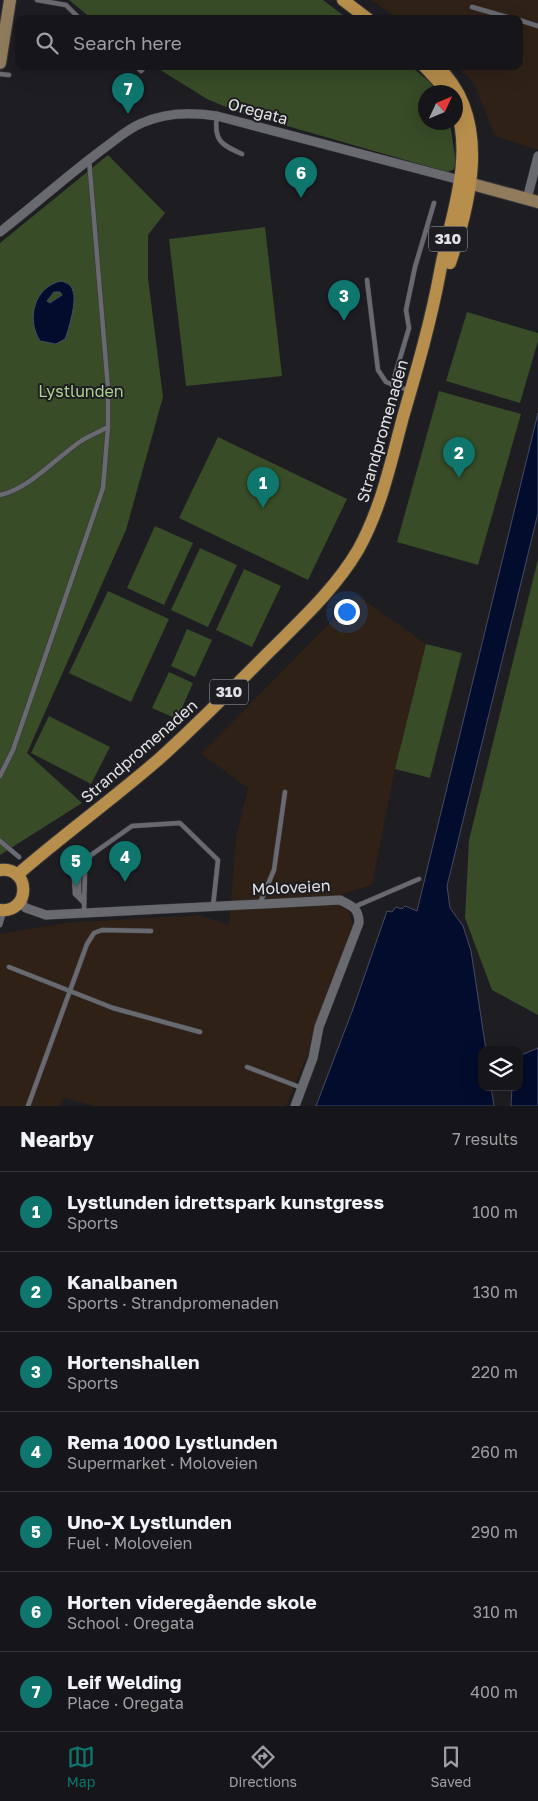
<!DOCTYPE html>
<html lang="en">
<head>
<meta charset="utf-8">
<style>
	:root { --surface:#16161a; --page:#232327; --text:#f1f3f6; --muted:#9e9fa2; --line:#353539; --accent:#0f766e }
	body { margin:0; font-family:"Golos Text",sans-serif; background:var(--page); color:var(--text) }
	.controls { position:absolute; right:15px; bottom:15px; display:grid; overflow:hidden; border-radius:10px; box-shadow:0 5px 20px #0002 }
	.controls button { width:45px; height:45px; display:grid; place-items:center; padding:0; border:0; border-bottom:1px solid var(--line); background:var(--surface); color:var(--text); font:25px sans-serif }
	.compass { position:absolute; left:418px; top:85px; width:45px; height:45px; border-radius:50%; background:var(--surface); box-shadow:0 5px 20px #0002; rotate:46deg }
	.you { position:absolute; left:346px; top:611px; width:18px; height:18px; margin:-12px; border:4px solid #fff; border-radius:50%; background:#1a73e8; box-shadow:0 0 0 8px #1a73e833 }
	.badge { display:grid; place-items:center; width:32px; height:32px; border-radius:50%; background:var(--accent); color:#fff; font-size:16px; font-weight:700 }
	.pin { position:absolute; translate:-50% -41px; filter:drop-shadow(0 1px 2px #0008) }
	.pin::after { content:''; position:absolute; top:26px; width:18px; height:15px; background:inherit; clip-path:polygon(0 0,100% 0,50% 100%) }
	.list { margin:0; padding:0; list-style:none }
	h2 { display:flex; justify-content:space-between; align-items:center; height:65px; margin:0; padding:0 20px; font-size:21px }
	h2 small { font-size:16px; font-weight:400; color:var(--muted) }
	.list li { display:grid; grid-template-columns:32px 1fr auto; gap:15px; align-items:center; box-sizing:border-box; height:80px; padding:0 20px; border-top:1px solid var(--line) }
	.list b { display:block; font-size:19px; white-space:nowrap }
	.list p { margin:0; font-size:16px; white-space:nowrap; color:var(--muted) }
	.list em { font-size:16px; font-style:normal; color:var(--muted) }
	.icon { flex:none; width:28px; height:28px; fill:none; stroke:currentColor; stroke-width:2; stroke-linecap:round; stroke-linejoin:round }
	.map { position:relative; flex:none; width:538px; height:1106px; overflow:hidden }
	.search { position:absolute; background:var(--surface); box-shadow:0 5px 20px #0002; left:15px; right:15px; top:15px; height:55px; display:flex; align-items:center; gap:12px; box-sizing:border-box; padding:0 18px; border-radius:10px; color:var(--muted); font-size:19px }
	.sheet { height:625px; background:var(--surface) }
	nav { display:flex; justify-content:space-around; align-items:center; box-sizing:border-box; height:70px; border-top:1px solid var(--line); background:var(--surface); font-size:14px; color:var(--muted) }
	nav a { display:grid; justify-items:center; gap:2px }
	nav .on { color:var(--accent) }
	.map>svg:first-child { display:block }
	.industrial { fill:#302116 }
	.green { fill:#374c27 }
	.water { fill:#020c2c; stroke:#454c64; fill-rule:evenodd }
	.lines { fill:none; stroke-linecap:round; stroke-linejoin:round }
	.lane-casing { stroke:#37373c; stroke-width:5.5 }
	.street-casing { stroke:#37373c; stroke-width:10 }
	.secondary-casing { stroke:#37373c; stroke-width:14 }
	.primary-casing { stroke:#37373c; stroke-width:14 }
	.lane { stroke:#696a70; stroke-width:4.5 }
	.street { stroke:#696a70; stroke-width:9 }
	.secondary { stroke:#907c5d; stroke-width:12 }
	.primary { stroke:#b78e4b; stroke-width:12 }
	.labels { text-anchor:middle; stroke-width:4; stroke-linejoin:round; paint-order:stroke }
	.shield { fill:#1d1d22; stroke:#a7a8ab; stroke-width:1 }
	.shield-label { font-size:15px; font-weight:bold; fill:#e2e3e6 }
	.street-label { font-size:16px; fill:#e2e3e6; stroke:#1d1d22 }
	.park-label { font-size:16px; fill:#acd290; stroke:#1d1d22 }
</style>
</head>
<body>
<div class="map">
<svg width="538" height="1106" viewBox="0 0 538 1106">
	<rect width="100%" height="100%" fill="#1d1d22"/>
	<g class="industrial">
		<path d="M372,0H538V150L495,136L474,83L457,66H519V19H398Z"/>
		<path d="M357,595L426,644L395,769L372,885L343,894L354,929L327,1009L286,1106H96L64,1098L60,1106H0V934L67,923L199,915L229,925L236,838L248,788L201,754Z"/>
	</g>
	<g class="green">
		<path d="M69,0H323L348,19H92Z"/>
		<path d="M154,66H410L430,82L436,92H426V122L450,123L456,164L453,170L447,172L238,112L207,99Z"/>
		<path d="M108,155L165,213L148,235V278L163,397L126,530L27,753L82,803L0,855V243Z"/>
		<path d="M265,227L282,376L186,386L169,239Z"/>
		<path d="M467,312L538,333V341L520,403L446,381Z"/>
		<path d="M439,391L521,414L478,565L397,542Z"/>
		<path d="M218,437L347,499L308,580L179,518Z"/>
		<path d="M155,526L193,543L164,605L127,588Z"/>
		<path d="M200,548L237,565L208,627L171,610Z"/>
		<path d="M538,559V1015L492,990L465,918L469,840Z"/>
		<path d="M244,569L281,586L252,647L216,630Z"/>
		<path d="M108,591L169,619L131,702L69,673Z"/>
		<path d="M187,629L212,640L195,677L171,666Z"/>
		<path d="M426,644L462,653L430,778L395,769Z"/>
		<path d="M169,672L193,683L177,719L152,708Z"/>
		<path d="M49,716L110,747L91,784L31,753Z"/>
	</g>
	<g class="water">
		<path d="M61,281C67,283 71,284 73,291C77,301 69,329 65,339L56,344L40,341C26,319 34,287 61,281ZM54,292H60L62,295L50,303L47,301Z"/>
		<path d="M538,413V513L447,886L450,908L463,926L471,951L486,1050H482V1087H491L494,1106H316L353,1009L387,911L392,912L396,907L402,909L405,906L417,911Z"/>
		<path d="M538,1048V1106H511L512,1087H519V1056Z"/>
	</g>
	<g class="lines">
		<defs>
			<g id="lane">
				<path d="M37,0L66,5L80,19"/>
				<path d="M472,7L514,19"/>
				<path d="M519,20L538,26"/>
				<path d="M136,66L141,71L145,66"/>
				<path d="M0,74L9,75"/>
				<path d="M217,116C213,141 222,145 242,154"/>
				<path d="M367,280L378,370L386,382L410,391"/>
				<path d="M392,385L409,328L406,310L415,267L434,203"/>
				<path d="M0,495C29,489 56,458 81,441C89,436 99,432 108,427"/>
				<path d="M0,776L13,750L103,488L108,427V388L89,159"/>
				<path d="M0,841L19,857"/>
				<path d="M82,874L79,877V894L82,897"/>
				<path d="M84,903L75,894L74,877L85,867"/>
				<path d="M260,903L274,870L285,792"/>
				<path d="M354,907L419,879"/>
				<path d="M84,912L85,867L91,855L132,826L180,823L218,860L213,906"/>
				<path d="M0,925L4,912"/>
				<path d="M9,967L113,1008L200,1032"/>
				<path d="M247,1067L302,1088"/>
				<path d="M28,1106L87,944L94,933L102,930L151,931"/>
			</g>
			<g id="street">
				<path d="M527,199L538,156"/>
				<path d="M0,232C36,204 70,173 107,146C118,138 129,128 142,123C166,112 192,112 217,116L460,180"/>
				<path d="M20,902L26,908L46,915L340,900C352,906 359,908 359,923L319,1027L313,1058L295,1106"/>
			</g>
			<g id="secondary">
				<path d="M0,63L10,0"/>
				<path d="M461,181L538,202"/>
			</g>
			<g id="primary">
				<path d="M343,0L368,19"/>
				<path d="M424,66L448,92"/>
				<path d="M437,66C492,117 471,202 450,263"/>
				<path d="M0,870C31,866 31,913 0,910"/>
				<path d="M17,875C63,835 113,799 159,759C197,725 233,688 269,652C301,620 335,589 358,550C381,509 391,462 403,417C417,369 431,321 440,272C450,217 474,162 456,107"/>
			</g>
		</defs>
		<use href="#lane" class="lane-casing"/>
		<use href="#street" class="street-casing"/>
		<use href="#secondary" class="secondary-casing"/>
		<use href="#primary" class="primary-casing"/>
		<use href="#lane" class="lane"/>
		<use href="#street" class="street"/>
		<use href="#secondary" class="secondary"/>
		<use href="#primary" class="primary"/>
	</g>
	<g class="labels">
		<g class="shield">
			<rect x="429" y="226.5" width="38" height="25" rx="4"/>
			<rect x="210" y="679.5" width="38" height="25" rx="4"/>
		</g>
		<g class="shield-label">
			<text x="448" y="244">310</text>
			<text x="229" y="697">310</text>
		</g>
		<g class="street-label">
			<text transform="translate(258 111) rotate(15)" y="6">Oregata</text>
			<text transform="translate(382 431) rotate(-74)" y="6">Strandpromenaden</text>
			<text transform="translate(139 751) rotate(-41)" y="6">Strandpromenaden</text>
			<text transform="translate(291 887) rotate(-3)" y="6">Moloveien</text>
		</g>
		<g class="park-label">
			<text x="81" y="397">Lystlunden</text>
		</g>
	</g>
</svg>
<div class="controls">
<button><svg class="icon" aria-label="layers" viewBox="0 0 24 24"><path d="M12 4l9 5-9 5-9-5zM3 14l9 5 9-5"/></svg></button>
</div>
<svg class="compass" viewBox="-18 -18 36 36"><path d="M0-13l5 13h-10z" fill="#e53935"/><path d="M0 13l5-13h-10z" fill="#9e9fa2"/></svg>
<div class="you"></div>
<div class="pin badge" style="left:263px;top:508px">1</div>
<div class="pin badge" style="left:459px;top:478px">2</div>
<div class="pin badge" style="left:344px;top:321px">3</div>
<div class="pin badge" style="left:125px;top:882px">4</div>
<div class="pin badge" style="left:76px;top:886px">5</div>
<div class="pin badge" style="left:301px;top:198px">6</div>
<div class="pin badge" style="left:128px;top:114px">7</div>
<div class="search"><svg class="icon" aria-label="search" viewBox="0 0 24 24"><circle cx="10" cy="10" r="6"/><path d="M15 15l6 6"/></svg>Search here</div>
</div>
<section class="sheet">
<h2>Nearby<small>7 results</small></h2>
<ul class="list">
<li><span class="badge">1</span><div><b>Lystlunden idrettspark kunstgress</b><p>Sports</p></div><em>100 m</em></li>
<li><span class="badge">2</span><div><b>Kanalbanen</b><p>Sports · Strandpromenaden</p></div><em>130 m</em></li>
<li><span class="badge">3</span><div><b>Hortenshallen</b><p>Sports</p></div><em>220 m</em></li>
<li><span class="badge">4</span><div><b>Rema 1000 Lystlunden</b><p>Supermarket · Moloveien</p></div><em>260 m</em></li>
<li><span class="badge">5</span><div><b>Uno-X Lystlunden</b><p>Fuel · Moloveien</p></div><em>290 m</em></li>
<li><span class="badge">6</span><div><b>Horten videregående skole</b><p>School · Oregata</p></div><em>310 m</em></li>
<li><span class="badge">7</span><div><b>Leif Welding</b><p>Place · Oregata</p></div><em>400 m</em></li>
</ul>
</section>
<nav>
<a class="on"><svg class="icon" aria-label="map" viewBox="0 0 24 24"><path d="M3 6l6-2 6 2 6-2v14l-6 2-6-2-6 2zM9 4v14M15 6v14"/></svg>Map</a>
<a><svg class="icon" aria-label="directions" viewBox="0 0 24 24"><path d="M12 3l9 9-9 9-9-9zM9 14v-3h6M13 9l2 2-2 2"/></svg>Directions</a>
<a><svg class="icon" aria-label="saved" viewBox="0 0 24 24"><path d="M7 4h10v16l-5-4-5 4z"/></svg>Saved</a>
</nav>
</body>
</html>
